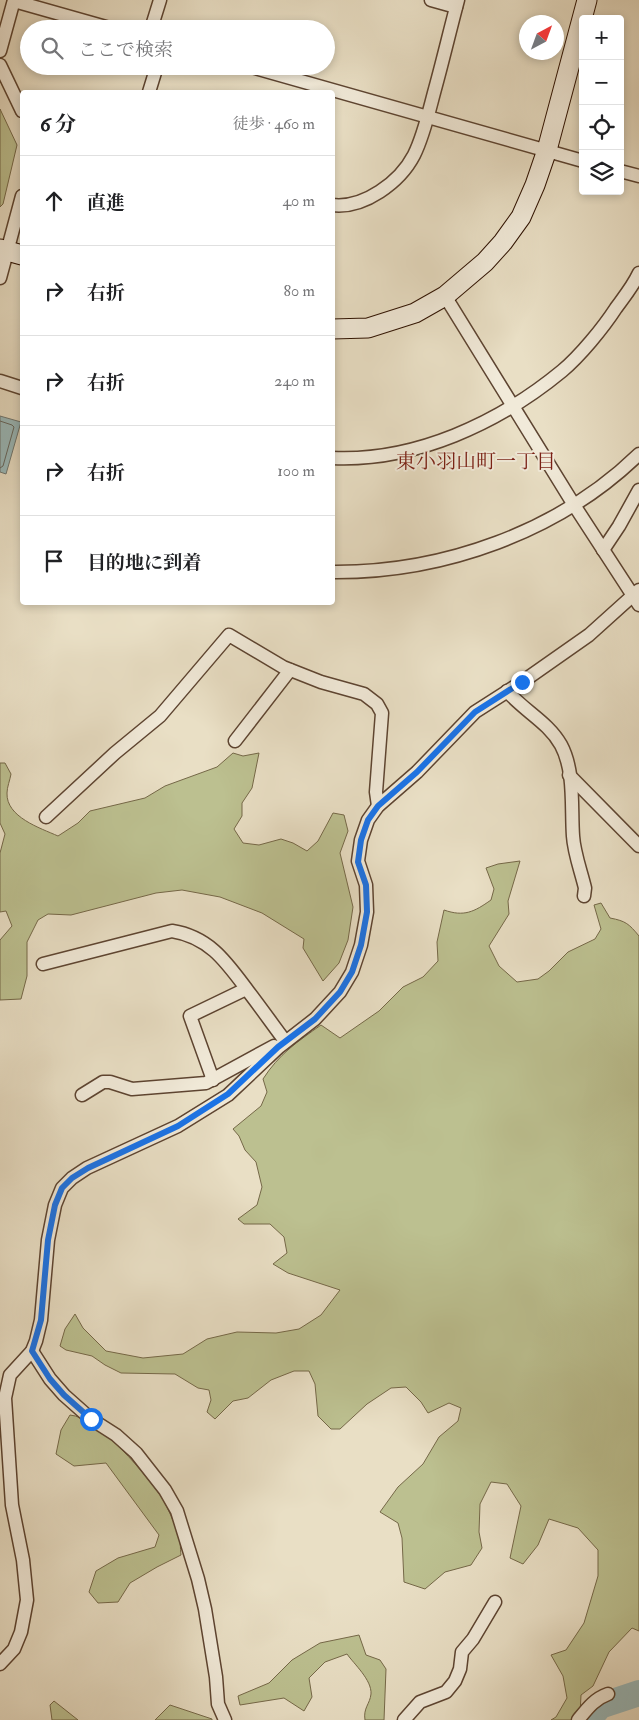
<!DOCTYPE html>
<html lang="ja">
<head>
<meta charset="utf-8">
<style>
	:root { --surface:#fff; --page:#f6f6f6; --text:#202124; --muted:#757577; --line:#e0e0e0 }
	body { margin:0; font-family:"IM FELL Double Pica","Noto Serif JP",serif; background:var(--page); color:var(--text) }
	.controls { position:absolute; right:15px; top:15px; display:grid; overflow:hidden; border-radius:5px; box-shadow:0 2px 8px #0003 }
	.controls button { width:45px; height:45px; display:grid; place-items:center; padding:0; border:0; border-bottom:1px solid var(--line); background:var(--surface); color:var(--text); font:25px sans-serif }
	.compass { position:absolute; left:519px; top:15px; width:45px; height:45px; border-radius:50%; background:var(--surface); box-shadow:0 2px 8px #0003; rotate:41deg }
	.stop { position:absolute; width:15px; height:15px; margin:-11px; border:4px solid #1a73e8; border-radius:50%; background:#fff }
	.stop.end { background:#1a73e8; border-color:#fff; box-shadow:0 1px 5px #0008 }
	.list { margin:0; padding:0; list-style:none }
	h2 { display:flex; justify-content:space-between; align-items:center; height:65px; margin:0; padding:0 20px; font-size:21px }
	h2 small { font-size:16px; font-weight:400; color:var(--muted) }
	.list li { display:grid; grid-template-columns:32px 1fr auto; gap:15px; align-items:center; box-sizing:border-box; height:90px; padding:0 20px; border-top:1px solid var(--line) }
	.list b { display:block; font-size:19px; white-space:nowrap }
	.list em { font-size:16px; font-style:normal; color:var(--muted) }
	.icon { flex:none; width:28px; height:28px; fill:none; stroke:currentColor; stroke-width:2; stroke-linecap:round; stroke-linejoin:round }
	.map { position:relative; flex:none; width:639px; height:1720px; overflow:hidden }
	.search { position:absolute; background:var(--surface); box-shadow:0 2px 8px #0003; left:20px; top:20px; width:315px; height:55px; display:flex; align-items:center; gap:12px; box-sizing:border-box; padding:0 18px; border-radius:28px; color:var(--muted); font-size:19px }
	.panel { position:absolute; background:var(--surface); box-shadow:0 2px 8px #0003; left:20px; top:90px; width:315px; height:515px; border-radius:5px }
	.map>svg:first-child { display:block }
	.green { fill:#bcc090; stroke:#756848 }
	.water { fill:#9abbbd; stroke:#6f7771 }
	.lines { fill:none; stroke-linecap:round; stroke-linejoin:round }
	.shore { stroke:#64665e; stroke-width:1 }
	.river { stroke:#9abbbd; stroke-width:26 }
	.street-casing { stroke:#5d4431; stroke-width:15 }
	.secondary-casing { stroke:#2e1100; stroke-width:21 }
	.street { stroke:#f1ead9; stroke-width:12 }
	.secondary { stroke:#f1ead9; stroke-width:19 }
	.route { stroke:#1a73e8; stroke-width:6 }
	.labels { text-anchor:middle; stroke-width:4; stroke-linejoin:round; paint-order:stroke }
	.neighbourhood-label { font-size:20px; fill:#7a1f14; stroke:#f1ead9 }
</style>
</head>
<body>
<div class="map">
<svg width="639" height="1720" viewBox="0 0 639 1720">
	<rect width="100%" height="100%" fill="#e9dfc5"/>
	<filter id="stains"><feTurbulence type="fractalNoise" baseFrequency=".004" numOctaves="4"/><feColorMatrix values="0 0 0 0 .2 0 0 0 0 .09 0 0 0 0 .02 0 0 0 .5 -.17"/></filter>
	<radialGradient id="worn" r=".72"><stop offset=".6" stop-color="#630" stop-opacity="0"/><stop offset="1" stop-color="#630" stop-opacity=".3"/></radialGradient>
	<g class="green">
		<path d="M0,109L17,145L3,204L0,207Z"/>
		<path d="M233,753L243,756L259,753L252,788L242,803V816L234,829L243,843L259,845L281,839L293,843L307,851L318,841L333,813L344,815L348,831L340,853L353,907L348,940L339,963L323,981L303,948L304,939L262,913L220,897L182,890L156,893L71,915L48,914L38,920L27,942V976L21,999L0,1000V940L12,926L6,911L0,912V853L5,834L0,823V763H5L11,774C10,780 7,787 7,793C6,817 40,828 58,836L78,823L90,811L145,798L165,786L217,767Z"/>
		<path d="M520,861L508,901L509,914L489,946L499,966L517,982L538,979L549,971L568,952L595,939L601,929L594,905L601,903L610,918C626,921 629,924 639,936V1631L632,1628L609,1652L593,1686L581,1695L580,1715L575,1720H551L556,1717L567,1698L563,1676L551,1655L566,1650L584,1623L598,1576V1550L578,1528L549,1519L538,1545L523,1564L510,1558L521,1506L507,1484L491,1482L480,1504L479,1532L482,1548L471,1565L445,1572L425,1589L404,1582L402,1538L398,1523L380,1512L398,1487L423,1464L439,1437L458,1421L461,1408L449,1403L428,1413L421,1402L406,1387L391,1388L367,1404L340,1429H331L318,1416L315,1384L309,1371H294L271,1380L248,1398L233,1401L215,1419L207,1412L211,1400L209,1390L198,1388L175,1374L121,1373L105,1365L92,1356L66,1350L60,1346L65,1329L75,1314L83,1328L106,1351L143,1358L183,1354L207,1339L237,1332L276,1333L299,1329L321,1315L340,1290L288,1273L273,1264L287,1253L284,1237L270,1224H244L238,1219L257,1205L262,1187L256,1162L245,1150L239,1136L233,1129L261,1106L267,1092L263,1079C279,1054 297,1042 321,1025L340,1038L379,1011L403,987L423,977L438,961L437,942L444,910C464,917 474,912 491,900L494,889L486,868L498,864Z"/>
		<path d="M70,1415C98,1417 149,1477 164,1501C169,1511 174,1522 178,1533C181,1539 180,1548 181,1555L157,1567L130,1583L118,1602L98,1603L89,1592L96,1571L118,1558L155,1547L159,1535L106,1463L74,1466L56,1454L61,1430Z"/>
		<path d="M359,1635L366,1655L380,1660L386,1669L384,1720H365C363,1708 370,1704 371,1694C372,1680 354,1664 347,1654L325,1662L309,1678L312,1697L304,1711L284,1698L240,1705L238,1696L269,1683L292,1660L320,1643Z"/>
		<path d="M54,1701L78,1720H52L50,1705Z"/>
		<path d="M170,1705L212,1719V1720H155Z"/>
	</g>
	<g class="water">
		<path d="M0,416L21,422L6,474L0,472Z"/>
		<path d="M624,1697L598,1720H583L606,1698Z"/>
	</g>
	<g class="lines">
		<path class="shore" d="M0,421L12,425L14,427L3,466L0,468"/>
		<path class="river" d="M588,1720L600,1706L639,1693"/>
		<defs>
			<g id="street">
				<path d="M431,0L456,7"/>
				<path d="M14,1L113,29"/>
				<path d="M151,29L160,0"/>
				<path d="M0,51L14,0"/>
				<path d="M0,65L22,111"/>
				<path d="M248,66L583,161"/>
				<path d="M149,92L157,66"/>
				<path d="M620,171L639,176"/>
				<path d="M332,205C364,209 400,182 414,155C424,135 429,111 435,89C443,60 450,30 458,0"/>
				<path d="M0,278L22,196"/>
				<path d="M445,296L574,505L639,605"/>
				<path d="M0,381L22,388"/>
				<path d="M332,458C415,462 499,423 562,371C580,356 603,328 616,308C624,297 633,286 639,273"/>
				<path d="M603,550L619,526L639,490"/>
				<path d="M332,572C443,573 559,532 639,454"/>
				<path d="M507,691C524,711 548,722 561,745C575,771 571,807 573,836C574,853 581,871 585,888L584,896"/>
				<path d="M235,741L290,670"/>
				<path d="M569,775L639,846"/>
				<path d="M46,817L115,753L160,716L229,635L283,667L321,682L364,694L377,704L382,713L376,792L378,806"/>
				<path d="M43,964L172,931C210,937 227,963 248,991C261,1008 273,1025 285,1041"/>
				<path d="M213,1080L190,1016L246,989"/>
				<path d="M82,1095L103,1082H110L132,1089L206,1083L274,1046"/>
				<path d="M32,1351L50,1379L64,1395L91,1419L116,1435L136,1453L165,1490L177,1511L198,1579L205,1609L216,1677L218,1704L225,1720"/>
				<path d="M0,1664L14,1649L21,1632L27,1600L23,1560L12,1505L5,1398L10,1375L32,1351L36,1341L41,1320L48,1240L55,1205L62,1188L72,1178L87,1168L178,1126L228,1095L279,1047L315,1019L340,992L352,972L361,945L367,912L366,885L358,861L361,840L368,820L378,806L417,772L475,712L522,682L589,635L639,590"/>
				<path d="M404,1720L420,1702L446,1692L455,1681L460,1669L462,1652L473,1639L495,1602"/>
				<path d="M578,1720C587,1709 594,1699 608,1694"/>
			</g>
			<g id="secondary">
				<path d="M0,249L22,255"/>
				<path d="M332,329L368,328L415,313L445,296L485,262L503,242L521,217L535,185L547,150L587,0"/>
			</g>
		</defs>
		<use href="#street" class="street-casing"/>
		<use href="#secondary" class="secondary-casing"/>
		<use href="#street" class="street"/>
		<use href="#secondary" class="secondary"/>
	</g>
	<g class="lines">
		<path class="route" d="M91,1419L64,1395L50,1379L32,1351L41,1320L48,1240L55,1205L62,1188L72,1178L88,1168L178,1126L228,1094L278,1047L315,1019L340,992L352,972L361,945L367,912L366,885L358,862L361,840L368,820L378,806L417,772L475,712L522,682"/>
	</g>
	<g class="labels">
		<g class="neighbourhood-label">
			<text x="476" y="468">東小羽山町一丁目</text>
		</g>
	</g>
	<rect width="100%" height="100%" filter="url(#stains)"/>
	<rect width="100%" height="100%" fill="url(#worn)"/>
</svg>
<div class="controls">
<button>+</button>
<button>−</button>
<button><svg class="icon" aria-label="locate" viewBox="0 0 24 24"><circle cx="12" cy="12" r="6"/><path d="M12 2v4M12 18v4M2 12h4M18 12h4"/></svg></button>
<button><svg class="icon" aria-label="layers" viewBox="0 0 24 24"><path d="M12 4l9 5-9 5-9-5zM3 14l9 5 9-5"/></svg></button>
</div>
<svg class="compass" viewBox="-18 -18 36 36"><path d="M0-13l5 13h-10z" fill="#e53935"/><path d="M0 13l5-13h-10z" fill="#757577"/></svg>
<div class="stop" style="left:91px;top:1419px"></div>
<div class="stop end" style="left:522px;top:682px"></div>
<div class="search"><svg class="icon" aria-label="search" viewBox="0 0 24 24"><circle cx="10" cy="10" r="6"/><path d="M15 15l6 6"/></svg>ここで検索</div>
<section class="panel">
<h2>6 分<small>徒歩 · 460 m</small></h2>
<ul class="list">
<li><svg class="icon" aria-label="ahead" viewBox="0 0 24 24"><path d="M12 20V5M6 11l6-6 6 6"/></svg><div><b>直進</b></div><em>40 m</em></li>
<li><svg class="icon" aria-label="right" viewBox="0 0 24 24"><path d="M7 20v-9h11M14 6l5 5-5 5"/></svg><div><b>右折</b></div><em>80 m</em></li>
<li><svg class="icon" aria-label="right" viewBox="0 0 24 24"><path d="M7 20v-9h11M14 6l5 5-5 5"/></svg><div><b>右折</b></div><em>240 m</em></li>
<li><svg class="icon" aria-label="right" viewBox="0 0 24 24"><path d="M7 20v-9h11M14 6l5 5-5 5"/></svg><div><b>右折</b></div><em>100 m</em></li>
<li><svg class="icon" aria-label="arrive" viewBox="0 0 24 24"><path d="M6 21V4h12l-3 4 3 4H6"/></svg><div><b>目的地に到着</b></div></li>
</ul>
</section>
</div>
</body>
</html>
